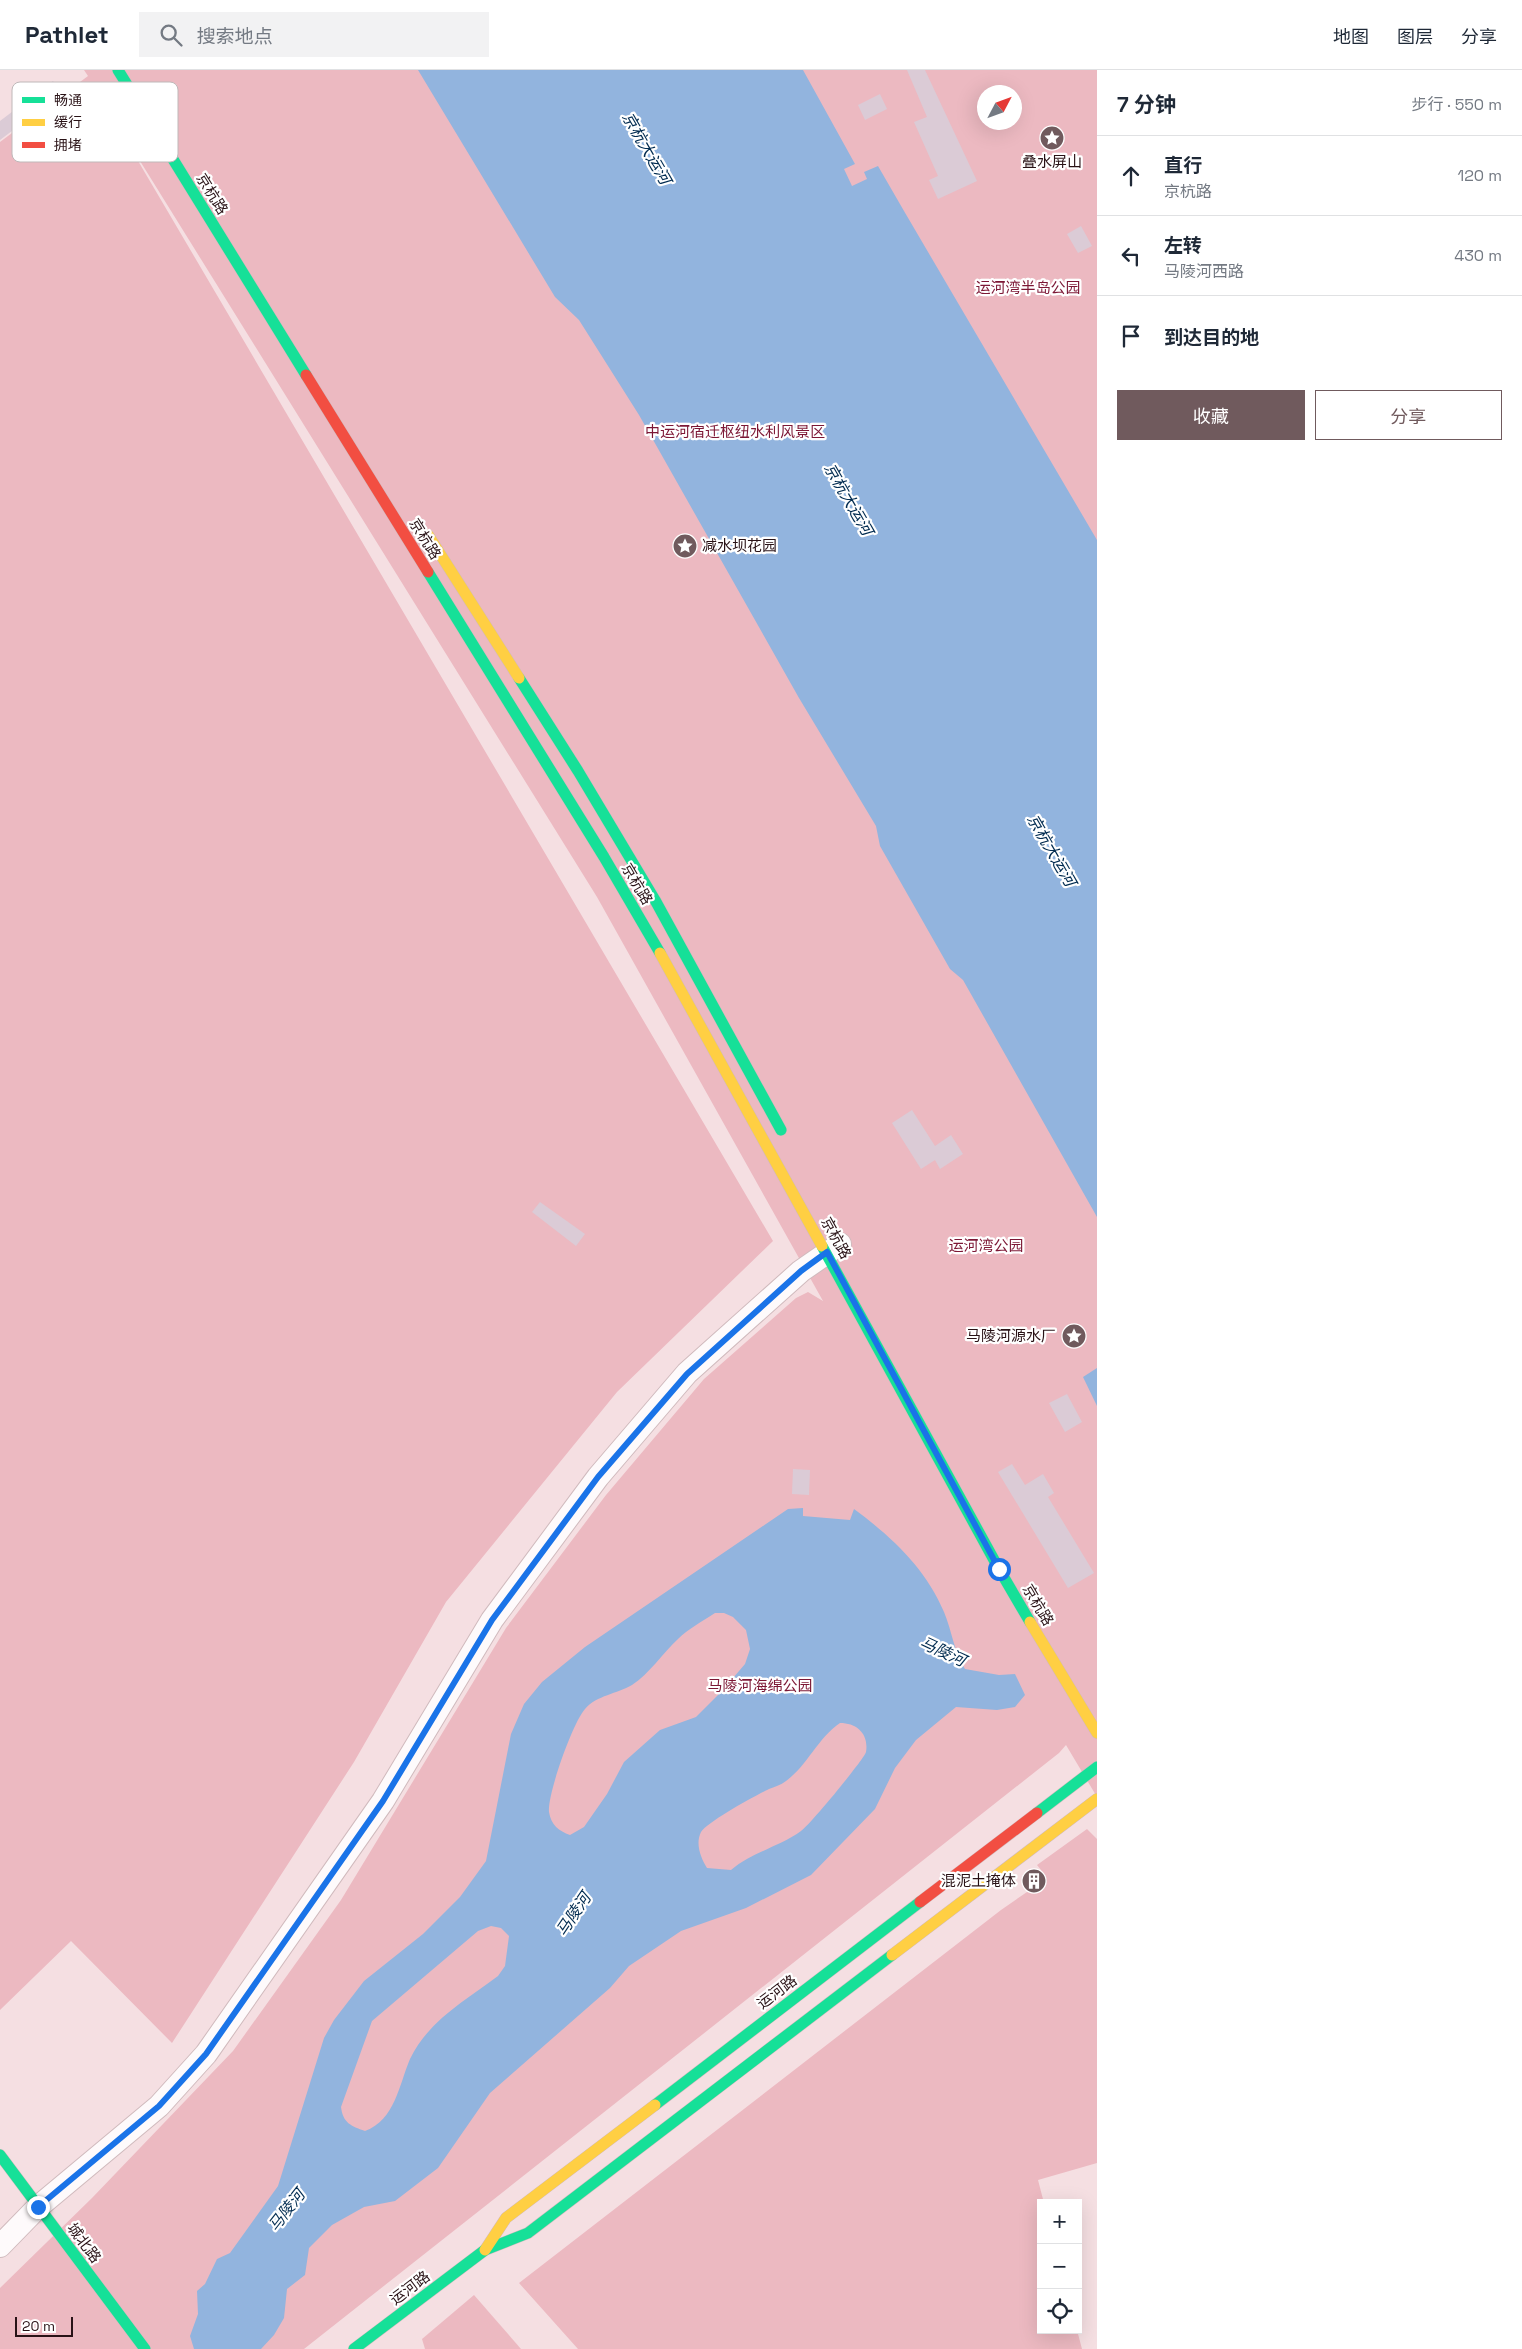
<!DOCTYPE html>
<html lang="zh">
<head>
<meta charset="utf-8">
<style>
	:root { --surface:#fff; --page:#f2f2f3; --text:#1f2937; --muted:#747a83; --line:#e0e1e3; --accent:#705a5d }
	body { margin:0; font-family:"Space Grotesk","Noto Sans SC",sans-serif; background:var(--page); color:var(--text) }
	.controls { position:absolute; right:15px; bottom:15px; display:grid; overflow:hidden; border-radius:0px; box-shadow:0 5px 20px #0002 }
	.controls button { width:45px; height:45px; display:grid; place-items:center; padding:0; border:0; border-bottom:1px solid var(--line); background:var(--surface); color:var(--text); font:25px sans-serif }
	.compass { position:absolute; left:977px; top:15px; width:45px; height:45px; border-radius:50%; background:var(--surface); box-shadow:0 5px 20px #0002; rotate:49deg }
	.scale { position:absolute; left:15px; bottom:12px; width:58px; box-sizing:border-box; padding-left:5px; border:2px solid #291216; border-top:0; font-size:14px; line-height:18px; white-space:nowrap; color:#291216; -webkit-text-stroke:4px #fff; paint-order:stroke }
	.stop { position:absolute; width:15px; height:15px; margin:-11px; border:4px solid #1a73e8; border-radius:50%; background:#fff }
	.stop.end { background:#1a73e8; border-color:#fff; box-shadow:0 1px 5px #0008 }
	.list { margin:0; padding:0; list-style:none }
	h2 { display:flex; justify-content:space-between; align-items:center; height:65px; margin:0; padding:0 20px; font-size:21px }
	h2 small { font-size:16px; font-weight:400; color:var(--muted) }
	.list li { display:grid; grid-template-columns:32px 1fr auto; gap:15px; align-items:center; box-sizing:border-box; height:80px; padding:0 20px; border-top:1px solid var(--line) }
	.list b { display:block; font-size:19px; white-space:nowrap }
	.list p { margin:0; font-size:16px; white-space:nowrap; color:var(--muted) }
	.list em { font-size:16px; font-style:normal; color:var(--muted) }
	.actions { display:flex; gap:10px; padding:15px 20px }
	.actions a { flex:1; padding:11px 0; border:1px solid var(--accent); border-radius:0px; text-align:center; font-size:18px; color:var(--accent) }
	.actions .main { background:var(--accent); color:#fff }
	.icon { flex:none; width:28px; height:28px; fill:none; stroke:currentColor; stroke-width:2; stroke-linecap:round; stroke-linejoin:round }
	.map { position:relative; flex:none; width:1097px; height:2279px; overflow:hidden }
	header { display:flex; align-items:center; gap:30px; box-sizing:border-box; height:70px; padding:0 25px; background:var(--surface); border-bottom:1px solid var(--line) }
	header strong { font-size:24px }
	nav { display:flex; gap:28px; margin-inline-start:auto; font-size:18px }
	.search { width:350px; height:45px; background:var(--page); display:flex; align-items:center; gap:12px; box-sizing:border-box; padding:0 18px; border-radius:0px; color:var(--muted); font-size:19px }
	main { display:flex }
	aside { flex:1; background:var(--surface) }
	.map>svg:first-child { display:block }
	.green { fill:#ecb9c1; fill-rule:evenodd }
	.water { fill:#92b4de; fill-rule:evenodd }
	.building { fill:#dbcbd6 }
	.lines { fill:none; stroke-linecap:round; stroke-linejoin:round }
	.street-casing { stroke:#d0babd; stroke-width:24 }
	.fast-casing { stroke:#d0babd; stroke-width:12 }
	.slow-casing { stroke:#d0babd; stroke-width:12 }
	.jam-casing { stroke:#d0babd; stroke-width:12 }
	.street { stroke:#fefafb; stroke-width:22 }
	.fast { stroke:#16e098; stroke-width:11 }
	.slow { stroke:#ffcf43; stroke-width:11 }
	.jam { stroke:#f24e42; stroke-width:11 }
	.route { stroke:#1a73e8; stroke-width:6 }
	.labels { text-anchor:middle; stroke-width:4.5; stroke-linejoin:round; paint-order:stroke }
	.poi-label { font-size:15px; fill:#291216; stroke:#fff; text-anchor:end }
	.street-label { font-size:15px; fill:#291216; stroke:#fff }
	.park-label { font-size:15px; fill:#7c1735; stroke:#fff }
	.water-label { font-size:16px; font-style:italic; fill:#002b50; stroke:#fff }
	.key { fill:#fff; stroke:#bfb8b9; stroke-width:1 }
	.key-label { font-size:14px; fill:#291216 }
</style>
</head>
<body>
<header>
<strong>Pathlet</strong>
<div class="search"><svg class="icon" aria-label="search" viewBox="0 0 24 24"><circle cx="10" cy="10" r="6"/><path d="M15 15l6 6"/></svg>搜索地点</div>
<nav><a>地图</a><a>图层</a><a>分享</a></nav>
</header>
<main>
<div class="map">
<svg width="1097" height="2279" viewBox="0 0 1097 2279">
	<rect width="100%" height="100%" fill="#f5dfe2"/>
	<g class="green">
		<path d="M84,0H1097V1727L1066,1675L1059,1683L304,2279H0V2218L92,2128L233,1981L341,1830L506,1558L606,1425L704,1309L796,1228L808,1222L823,1231L597,827L104,33L773,1171L617,1322L446,1532L354,1692L172,1973L71,1871L0,1940V72L88,6ZM984,22H1014V52H984Z"/>
		<path d="M1087,1759L1097,1769V2093L1038,2110L1044,2133H1041V2260H1077L1082,2279H578L519,2213L1001,1840L1027,1822L1039,1823L1041,1800L1037,1795Z"/>
		<path d="M474,2225L521,2279H425L422,2269Z"/>
	</g>
	<g class="water">
		<path d="M418,0H803L855,94L844,99L852,116L867,109L864,102L878,96L904,141L1097,470V1147L963,910L950,899L880,776L876,756L799,628L639,345L579,250L555,227Z"/>
		<path d="M1097,1298V1336L1083,1307Z"/>
		<path d="M803,1438V1446L850,1450L854,1439C892,1467 926,1499 944,1542C952,1561 954,1582 965,1599L999,1605L1015,1604L1025,1625L1015,1637L997,1640L956,1637L916,1670L895,1698L875,1739L811,1805L746,1838L681,1861L629,1896L610,1918L490,2023L438,2098L395,2131L364,2137L332,2155L309,2178L305,2205L287,2219L284,2248L274,2265L261,2279H194L190,2266L198,2244L197,2221L205,2214L217,2189L230,2183L278,2116L324,1968L334,1950L364,1911L423,1864L460,1827L486,1791L511,1664L524,1634L542,1612L585,1577L788,1439ZM715,1543H724L733,1547L746,1560L750,1579L745,1594L721,1622L696,1647L660,1660L624,1692L607,1724L584,1757L570,1765C559,1761 551,1755 549,1742C547,1725 573,1652 585,1639C597,1625 617,1624 632,1615C649,1604 663,1583 678,1569C688,1559 703,1551 715,1543ZM840,1653C857,1653 869,1664 866,1682C865,1688 810,1755 801,1761C779,1777 752,1782 731,1800L707,1798C701,1788 695,1774 701,1762C707,1752 756,1725 769,1719C774,1717 781,1715 786,1711C807,1696 817,1669 840,1653ZM491,1856L501,1858L509,1866L505,1896L498,1906C466,1930 428,1951 410,1989C399,2015 395,2050 365,2061C351,2056 343,2053 341,2037L372,1951L478,1861Z"/>
	</g>
	<g class="building">
		<path d="M907,0H925L977,111L938,129L929,110L938,106L914,52L927,47Z"/>
		<path d="M53,11L62,23L0,70V51Z"/>
		<path d="M880,24L887,39L865,50L858,35Z"/>
		<path d="M1081,156L1092,176L1078,183L1067,164Z"/>
		<path d="M912,1040L935,1076L951,1065L963,1084L940,1099L935,1090L921,1099L892,1053Z"/>
		<path d="M540,1132L585,1164L576,1176L532,1142Z"/>
		<path d="M1067,1324L1082,1352L1065,1362L1049,1333Z"/>
		<path d="M1012,1394L1025,1415L1043,1404L1054,1423L1048,1427L1094,1503L1068,1518L998,1402Z"/>
		<path d="M793,1399L810,1400L809,1425L792,1424Z"/>
	</g>
	<g class="lines">
		<defs>
			<path id="street" d="M0,2176L38,2137L159,2036L206,1984L383,1731L492,1550L598,1407L687,1303L801,1201L840,1174"/>
			<g id="fast">
				<path d="M118,0L306,305"/>
				<path d="M428,502L604,787L660,883"/>
				<path d="M519,608L578,701L655,830L781,1060"/>
				<path d="M822,1176L999,1499L1030,1552"/>
				<path d="M1037,1743L1097,1697"/>
				<path d="M655,2035L920,1832"/>
				<path d="M0,2085L145,2279"/>
				<path d="M354,2279L485,2180L528,2163L892,1885"/>
			</g>
			<g id="slow">
				<path d="M428,465L519,608"/>
				<path d="M660,883L822,1176"/>
				<path d="M1030,1552L1097,1663"/>
				<path d="M892,1885L1097,1729"/>
				<path d="M485,2180L506,2148L655,2035"/>
			</g>
			<g id="jam">
				<path d="M306,305L428,502"/>
				<path d="M920,1832L1037,1743"/>
			</g>
		</defs>
		<use href="#street" class="street-casing"/>
		<use href="#fast" class="fast-casing"/>
		<use href="#slow" class="slow-casing"/>
		<use href="#jam" class="jam-casing"/>
		<use href="#street" class="street"/>
		<use href="#fast" class="fast"/>
		<use href="#slow" class="slow"/>
		<use href="#jam" class="jam"/>
	</g>
	<g class="lines">
		<path class="route" d="M38,2137L159,2036L206,1984L383,1731L492,1550L598,1407L687,1304L801,1201L827,1182L999,1499"/>
	</g>
	<defs>
		<symbol id="sight-disc" viewBox="-11 -11 22 22"><circle r="9.5" fill="#705a5d" stroke="#fff"/><path d="M0-6L1.8-2.2L6-1.7L2.9 1.2L3.7 5.4L0 3.3L-3.7 5.4L-2.9 1.2L-6-1.7L-1.8-2.2Z" fill="#fff"/></symbol>
		<symbol id="building-disc" viewBox="-11 -11 22 22"><circle r="9.5" fill="#705a5d" stroke="#fff"/><path d="M-4-6H4V6H1V3H-1V6H-4ZM-2.5-4.3h1.7v1.8h-1.7ZM.8-4.3h1.7v1.8H.8ZM-2.5-1h1.7V.8h-1.7ZM.8-1h1.7V.8H.8Z" fill="#fff"/></symbol>
	</defs>
	<g fill-rule="evenodd">
		<use href="#sight-disc" x="1038" y="54" width="28" height="28"/>
		<use href="#sight-disc" x="671" y="462" width="28" height="28"/>
		<use href="#sight-disc" x="1060" y="1252" width="28" height="28"/>
		<use href="#building-disc" x="1020" y="1797" width="28" height="28"/>
	</g>
	<g class="labels">
		<g class="poi-label">
			<text x="1052" y="97" text-anchor="middle">叠水屏山</text>
			<text x="702" y="481" text-anchor="start">减水坝花园</text>
			<text x="1056" y="1271">马陵河源水厂</text>
			<text x="1016" y="1816">混泥土掩体</text>
		</g>
		<g class="street-label">
			<text transform="translate(212 124) rotate(58)" y="5">京杭路</text>
			<text transform="translate(425 469) rotate(58)" y="5">京杭路</text>
			<text transform="translate(637 814) rotate(59)" y="5">京杭路</text>
			<text transform="translate(836 1168) rotate(61)" y="5">京杭路</text>
			<text transform="translate(1038 1535) rotate(59)" y="5">京杭路</text>
			<text transform="translate(777 1922) rotate(-37)" y="5">运河路</text>
			<text transform="translate(84 2173) rotate(53)" y="5">城北路</text>
			<text transform="translate(410 2218) rotate(-37)" y="5">运河路</text>
		</g>
		<g class="park-label">
			<text x="1028" y="223">运河湾半岛公园</text>
			<text x="735" y="367">中运河宿迁枢纽水利风景区</text>
			<text x="986" y="1181">运河湾公园</text>
			<text x="760" y="1621">马陵河海绵公园</text>
		</g>
		<g class="water-label">
			<text transform="translate(647 78) rotate(60)" y="6">京杭大运河</text>
			<text transform="translate(849 429) rotate(60)" y="6">京杭大运河</text>
			<text transform="translate(1052 780) rotate(60)" y="6">京杭大运河</text>
			<text transform="translate(943 1581) rotate(25)" y="6">马陵河</text>
			<text transform="translate(573 1844) rotate(-56)" y="6">马陵河</text>
			<text transform="translate(286 2140) rotate(-52)" y="6">马陵河</text>
		</g>
	</g>
	<rect x="12" y="12" width="166" height="80" rx="8" class="key"/>
	<rect x="22" y="27" width="23" height="6" fill="#16e098"/>
	<rect x="22" y="49" width="23" height="7" fill="#ffcf43"/>
	<rect x="22" y="72" width="23" height="6" fill="#f24e42"/>
	<g class="key-label">
		<text x="54" y="35">畅通</text>
		<text x="54" y="57">缓行</text>
		<text x="54" y="80">拥堵</text>
	</g>
</svg>
<div class="controls">
<button>+</button>
<button>−</button>
<button><svg class="icon" aria-label="locate" viewBox="0 0 24 24"><circle cx="12" cy="12" r="6"/><path d="M12 2v4M12 18v4M2 12h4M18 12h4"/></svg></button>
</div>
<svg class="compass" viewBox="-18 -18 36 36"><path d="M0-13l5 13h-10z" fill="#e53935"/><path d="M0 13l5-13h-10z" fill="#747a83"/></svg>
<div class="scale">20 m</div>
<div class="stop" style="left:999px;top:1499px"></div>
<div class="stop end" style="left:38px;top:2137px"></div>
</div>
<aside>
<h2>7 分钟<small>步行 · 550 m</small></h2>
<ul class="list">
<li><svg class="icon" aria-label="ahead" viewBox="0 0 24 24"><path d="M12 20V5M6 11l6-6 6 6"/></svg><div><b>直行</b><p>京杭路</p></div><em>120 m</em></li>
<li><svg class="icon" aria-label="left" viewBox="0 0 24 24"><path d="M17 20v-9H6M10 6l-5 5 5 5"/></svg><div><b>左转</b><p>马陵河西路</p></div><em>430 m</em></li>
<li><svg class="icon" aria-label="arrive" viewBox="0 0 24 24"><path d="M6 21V4h12l-3 4 3 4H6"/></svg><div><b>到达目的地</b></div></li>
</ul>
<div class="actions"><a class="main">收藏</a><a>分享</a></div>
</aside>
</main>
</body>
</html>
